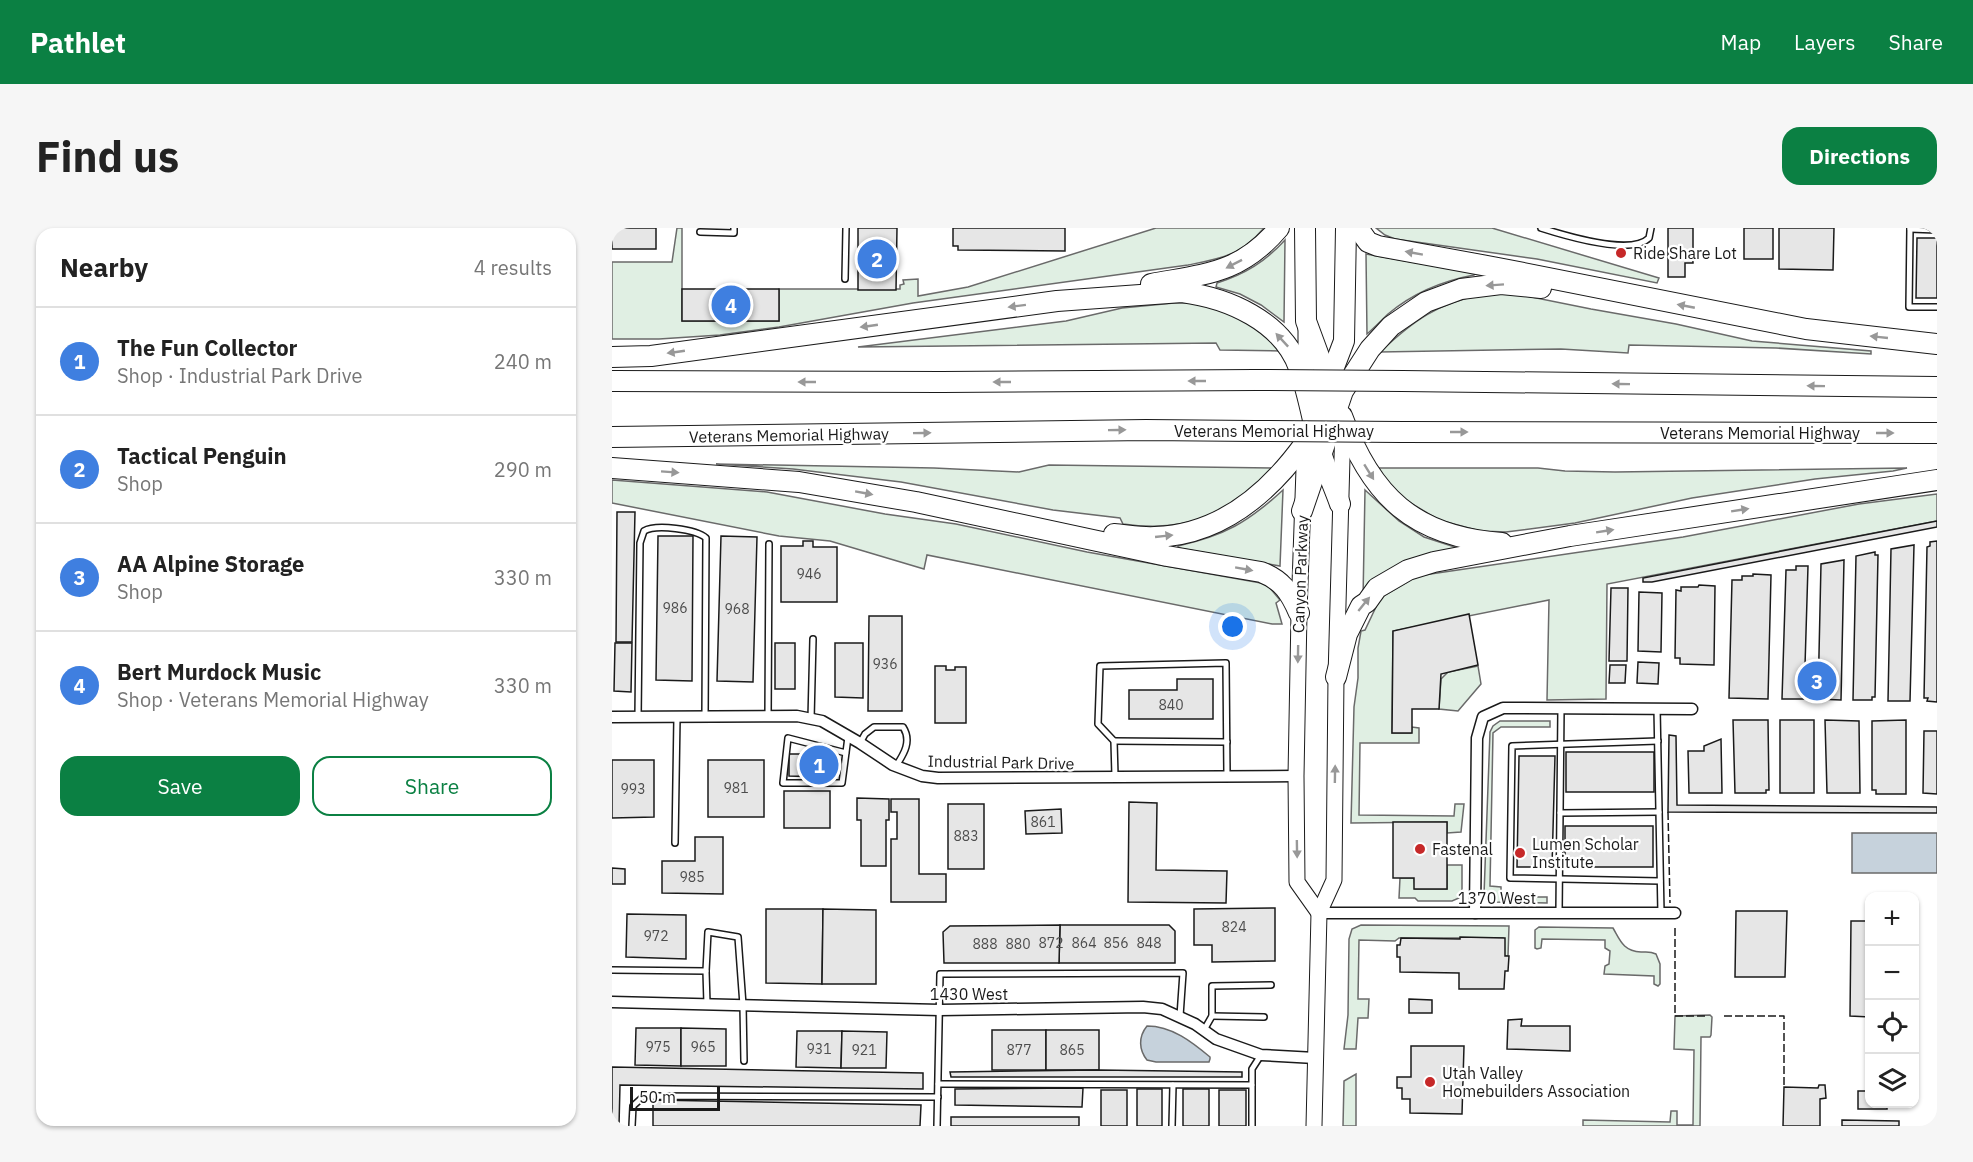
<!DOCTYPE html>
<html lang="en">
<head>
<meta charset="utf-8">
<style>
	:root { --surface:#fff; --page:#f6f6f6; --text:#222; --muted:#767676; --line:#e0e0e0; --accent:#0b8043 }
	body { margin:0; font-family:"IBM Plex Sans",sans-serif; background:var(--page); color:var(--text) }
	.controls { position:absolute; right:18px; bottom:18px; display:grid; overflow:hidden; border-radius:12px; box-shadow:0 2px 4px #0004 }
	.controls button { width:54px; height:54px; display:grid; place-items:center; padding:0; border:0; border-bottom:2px solid var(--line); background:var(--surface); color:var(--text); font:30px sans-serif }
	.scale { position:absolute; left:18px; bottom:15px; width:90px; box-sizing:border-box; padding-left:6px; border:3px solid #1a1a1a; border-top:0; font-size:16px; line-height:21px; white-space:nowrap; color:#1a1a1a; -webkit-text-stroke:4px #fff; paint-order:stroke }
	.you { position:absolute; left:621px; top:399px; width:21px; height:21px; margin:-15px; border:4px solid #fff; border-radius:50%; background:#1a73e8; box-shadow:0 0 0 9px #1a73e833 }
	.badge { display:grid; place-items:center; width:39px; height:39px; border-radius:50%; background:var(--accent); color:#fff; font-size:20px; font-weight:700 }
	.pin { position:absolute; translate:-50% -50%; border:3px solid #fff; box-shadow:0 2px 6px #0006 }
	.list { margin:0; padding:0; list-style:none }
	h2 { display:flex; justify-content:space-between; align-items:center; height:78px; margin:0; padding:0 24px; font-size:26px }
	h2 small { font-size:20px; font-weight:400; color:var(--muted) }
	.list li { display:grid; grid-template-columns:39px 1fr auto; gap:18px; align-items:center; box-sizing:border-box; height:108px; padding:0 24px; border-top:2px solid var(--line) }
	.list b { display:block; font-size:22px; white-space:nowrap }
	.list p { margin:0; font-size:20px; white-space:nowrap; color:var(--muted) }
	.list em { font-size:20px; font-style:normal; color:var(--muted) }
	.actions { display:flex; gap:12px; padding:18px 24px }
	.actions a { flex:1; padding:14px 0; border:2px solid var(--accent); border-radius:18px; text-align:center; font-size:21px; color:var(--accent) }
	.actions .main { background:var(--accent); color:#fff }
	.icon { flex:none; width:33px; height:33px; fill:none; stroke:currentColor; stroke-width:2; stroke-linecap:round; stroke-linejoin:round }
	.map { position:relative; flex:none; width:1325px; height:898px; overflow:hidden; border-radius:18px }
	header { display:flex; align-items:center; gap:36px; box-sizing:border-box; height:84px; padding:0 30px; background:var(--accent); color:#fff }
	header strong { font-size:28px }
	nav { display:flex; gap:33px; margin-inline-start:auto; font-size:21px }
	.intro { display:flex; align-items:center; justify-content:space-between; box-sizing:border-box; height:144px; padding:0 36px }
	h1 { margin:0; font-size:42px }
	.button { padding:15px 27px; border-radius:18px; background:var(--accent); color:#fff; font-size:21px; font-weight:700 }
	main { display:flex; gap:36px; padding:0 36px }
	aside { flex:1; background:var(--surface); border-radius:18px; box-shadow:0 2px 4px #0004 }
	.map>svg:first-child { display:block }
	.green { fill:#e0efe3; stroke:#6a6a6a; stroke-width:1.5 }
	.water { fill:#c6d2dc; stroke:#6a6a6a; stroke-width:1.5 }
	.building { fill:#e6e6e6; stroke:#1a1a1a; stroke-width:1.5 }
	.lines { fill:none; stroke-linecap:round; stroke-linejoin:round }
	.lane-casing { stroke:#1a1a1a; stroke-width:8 }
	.street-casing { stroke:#1a1a1a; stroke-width:13 }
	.secondary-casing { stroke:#1a1a1a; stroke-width:17 }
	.highway-casing { stroke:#1a1a1a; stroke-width:22 }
	.lane { stroke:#fff; stroke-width:5 }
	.street { stroke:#fff; stroke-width:10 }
	.secondary { stroke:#fff; stroke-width:15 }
	.highway { stroke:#fff; stroke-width:20 }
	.highway-bridge-casing { stroke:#1a1a1a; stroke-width:22; stroke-linecap:butt }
	.highway-bridge { stroke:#fff; stroke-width:20 }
	.fence { stroke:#1a1a1a; stroke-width:1.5; stroke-dasharray:8 3; stroke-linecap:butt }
	.oneway { fill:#989898 }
	.poi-dot { fill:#c62828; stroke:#fff; stroke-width:2 }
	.labels { text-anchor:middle; stroke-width:4.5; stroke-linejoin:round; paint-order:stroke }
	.number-label { font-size:14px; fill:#4d4d4d }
	.poi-label { font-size:16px; fill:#1a1a1a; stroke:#fff; text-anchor:start }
	.street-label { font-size:16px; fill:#1a1a1a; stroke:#fff }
</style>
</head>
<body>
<header>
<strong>Pathlet</strong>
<nav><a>Map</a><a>Layers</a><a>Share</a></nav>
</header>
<div class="intro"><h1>Find us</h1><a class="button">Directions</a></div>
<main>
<aside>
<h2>Nearby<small>4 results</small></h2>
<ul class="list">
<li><span class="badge" style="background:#3f7fe0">1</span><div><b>The Fun Collector</b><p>Shop · Industrial Park Drive</p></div><em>240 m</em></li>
<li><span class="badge" style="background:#3f7fe0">2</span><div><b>Tactical Penguin</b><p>Shop</p></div><em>290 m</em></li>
<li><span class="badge" style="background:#3f7fe0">3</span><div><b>AA Alpine Storage</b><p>Shop</p></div><em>330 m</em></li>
<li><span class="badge" style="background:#3f7fe0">4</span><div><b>Bert Murdock Music</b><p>Shop · Veterans Memorial Highway</p></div><em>330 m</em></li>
</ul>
<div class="actions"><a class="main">Save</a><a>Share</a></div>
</aside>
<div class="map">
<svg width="1325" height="898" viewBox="0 0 1325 898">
	<rect width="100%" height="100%" fill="#fff"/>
	<g class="green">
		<path d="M65,0H70V93H167V61H288V57L292,56L291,52L306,51V68L356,59L544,0H652C628,28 611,30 576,37L301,75L167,99L108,107L47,111H0V34H60Z"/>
		<path d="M764,0H880L1047,50L1045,55L925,31L783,11L773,7Z"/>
		<path d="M673,12L672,94L649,77L628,66L604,59L605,55C633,46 653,34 673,12Z"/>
		<path d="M754,26L863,45L862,47C830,53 801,65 776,86C769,93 762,100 755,106Z"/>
		<path d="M872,66H905L979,81L1064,96L1140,113L1259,123V126L1164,120L1017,117L1016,125L949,121L768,124C802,92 826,75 872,66Z"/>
		<path d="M562,75C573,75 585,74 595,76C623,83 649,103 669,123L608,122L604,115L246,119L454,93L510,80Z"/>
		<path d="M104,236L322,240L407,244L437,237L665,240C614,284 580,306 511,296L508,290L441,282L289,254L181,241Z"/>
		<path d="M762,240H926L953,243L1003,244L1295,240L1281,243L1203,251L1080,270L963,295L894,304L868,303L827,292L792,271Z"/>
		<path d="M0,252L155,264L273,286L344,296L475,324L649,355L657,359L668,372L664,375L670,396H660L315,327L312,341L218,313L167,308L0,275Z"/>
		<path d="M671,262L668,338L566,320V318C613,307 635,295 671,262Z"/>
		<path d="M753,262L787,293L812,309L849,321L751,371Z"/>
		<path d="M1325,266V293L995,356L994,471L935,472L937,372L781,403L780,505H799L800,499L807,500V515H748L747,587L842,588L843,576H852L849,604L835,605V594L739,595L742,479L746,450V420L749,403L753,402L764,379L762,377L768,370L805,348L1071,309L1247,276Z"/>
		<path d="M866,438L869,456L846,483L827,481L829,451L836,444Z"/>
		<path d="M888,493H938V499H889L881,505L878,658L889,659V669H935V675L880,674L872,667L878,504L881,498Z"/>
		<path d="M835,637H850V661L847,670L840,673H806L803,670H787L788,650H802L803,661H835Z"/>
		<path d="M749,697L897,698L896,728H891V710H787L783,713L747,712L746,771H757L756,790H746L744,821H732L736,787L737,711L740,701Z"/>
		<path d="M927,699L1001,700C1008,712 1011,723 1029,724C1035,724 1038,723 1044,726L1048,736V756L1046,758L1042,756V748L992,746L993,738L997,736L998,723L993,720V712L930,711L929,720L925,721L923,720V702Z"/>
		<path d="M1098,787L1100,789L1099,807L1098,809H1089L1088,898H971V892L1058,894L1059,883H1065V897H1081L1082,822L1062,821L1063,788Z"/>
		<path d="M744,846V898H731L732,853Z"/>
	</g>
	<g class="water">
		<rect x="1240" y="605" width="85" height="40"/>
		<path d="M535,798C560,798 580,814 598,829V831L597,834H544L535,832C527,822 526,809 535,798Z"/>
	</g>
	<g class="building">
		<rect x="0" y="0" width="44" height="21"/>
		<path d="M246,0H285L284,62H246Z"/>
		<path d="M341,0H453V23L346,22V18H341Z"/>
		<path d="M1056,0H1081V35H1073V49H1056Z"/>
		<rect x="1132" y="0" width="29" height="31"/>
		<path d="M1167,0H1222L1221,42L1167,41Z"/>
		<path d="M1305,10H1325V70H1304Z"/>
		<rect x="70" y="61" width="97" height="32"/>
		<path d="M5,284H23L20,414H4Z"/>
		<path d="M1325,293V299L1040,354H1031V350Z"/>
		<path d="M46,308H81L80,453L44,452Z"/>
		<path d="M109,308L145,309L141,454L105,453Z"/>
		<path d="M191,313H201V319H225V374H169V318H191Z"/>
		<path d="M1325,313V474L1315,473L1316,470H1312L1315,319L1318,318V314Z"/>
		<path d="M1302,317L1298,473H1276L1279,321Z"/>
		<path d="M1263,324V327H1266L1263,469H1260V472H1241L1244,328Z"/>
		<path d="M1232,332L1229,472L1206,471L1209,336Z"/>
		<path d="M1184,338H1196L1192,471H1170L1174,342H1184Z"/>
		<path d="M1141,346L1159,347L1156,471L1117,470L1120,352H1130V348H1141Z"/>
		<path d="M1087,357L1103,358L1102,437L1068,436V430H1063L1064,362L1069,363V359H1086Z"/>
		<path d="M999,360H1016L1015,433H997Z"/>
		<path d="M1027,364L1050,365L1049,424L1026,423Z"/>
		<path d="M857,386L866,437L829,446L827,481H800V505H780L781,403Z"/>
		<path d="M257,388H290V483H256Z"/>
		<path d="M3,415H20L19,464L2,463Z"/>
		<rect x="163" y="415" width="20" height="46"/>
		<path d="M223,415H251V470L223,469Z"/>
		<path d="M1026,434L1047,435L1046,456L1025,455Z"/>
		<path d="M998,437H1014L1013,455H997Z"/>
		<path d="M323,438H334V442H343V439H354V495H323Z"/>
		<path d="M565,451H601V491H517V462H565Z"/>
		<path d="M1121,492H1156L1157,562H1154V565H1123Z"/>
		<rect x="1168" y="492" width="34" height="73"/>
		<path d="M1213,492L1247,493L1248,565H1215Z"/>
		<path d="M1294,492V566H1264V562H1260V493Z"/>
		<path d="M1312,503H1325V566L1311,565Z"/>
		<path d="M1057,507L1064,508L1065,577L1325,579V585L1056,584Z"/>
		<path d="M1109,511L1110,565H1077L1076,523H1092V518Z"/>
		<rect x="954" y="524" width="88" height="40"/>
		<path d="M177,526H214V549L177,548Z"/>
		<path d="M907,528H943L940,639H905Z"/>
		<path d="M0,532H42V589L0,590Z"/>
		<rect x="96" y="532" width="56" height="57"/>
		<rect x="172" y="563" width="46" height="37"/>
		<path d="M245,570L277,571V592H274V638H249V592H245Z"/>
		<path d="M279,571H307V646H334V674H279V611H285V584H279Z"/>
		<path d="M517,574L545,575L544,642L615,643L614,675L516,674Z"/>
		<rect x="336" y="576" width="36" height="65"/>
		<path d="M449,581L450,605L414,606L413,583Z"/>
		<path d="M781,594H835V661H802V650H781Z"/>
		<rect x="953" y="598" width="88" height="41"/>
		<path d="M83,609H111V666L50,665V633H83Z"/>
		<path d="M0,640L13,641V656H0Z"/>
		<path d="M663,680V733L600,734V717H582V681Z"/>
		<path d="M154,681H211L210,756L154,755Z"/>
		<path d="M211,681L264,682V756H210Z"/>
		<path d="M1124,683H1175L1173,749H1123Z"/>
		<path d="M15,686L74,687V731L14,729Z"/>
		<path d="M1239,693H1258V789L1238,788Z"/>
		<path d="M448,697H557L563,703V735H447Z"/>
		<path d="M448,697L447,735H332L331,704L338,698Z"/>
		<path d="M848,709L893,710V728H897L896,743H893L892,761H847V745L788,744V729H785V717H788L789,710L848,711Z"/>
		<path d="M797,771L820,772V785H797Z"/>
		<path d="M910,791L909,798H958V823L895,821L896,792Z"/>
		<path d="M24,800H69V838L23,837Z"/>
		<path d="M69,800L114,801V838H69Z"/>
		<rect x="380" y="802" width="54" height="40"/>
		<rect x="434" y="802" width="53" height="40"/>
		<path d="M185,803H230L229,840L184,839Z"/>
		<path d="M230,803L275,804L274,840H229Z"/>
		<path d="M799,818H852L850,886L798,885V871H790V860H785V849H799Z"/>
		<path d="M0,839L311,845V861L8,857L7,898H0Z"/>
		<path d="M487,842L630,844V849H339L338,844Z"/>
		<path d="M1207,857H1213L1214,870L1208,871V898H1171L1172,859L1206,860Z"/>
		<path d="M471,860L470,879L343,877V861Z"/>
		<rect x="525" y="861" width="25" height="37"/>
		<rect x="571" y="861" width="26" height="37"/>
		<rect x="489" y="862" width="26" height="36"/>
		<rect x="607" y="862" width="27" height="36"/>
		<path d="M1246,863H1258V876H1275V881H1246Z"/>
		<path d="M41,872L309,877L308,898H41Z"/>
		<rect x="339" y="889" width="128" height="9"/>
		<path d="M1230,892L1287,893V898H1230Z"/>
	</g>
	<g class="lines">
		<defs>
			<g id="lane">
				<path d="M929,0C951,7 1019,28 1037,10L1039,0"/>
				<path d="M1298,0L1297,79H1325"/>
				<path d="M1298,1L1325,2"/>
				<path d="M88,4L122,5V0"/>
				<path d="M233,51L234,0"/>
				<path d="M1045,480L1049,685"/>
				<path d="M26,489L28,315L32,303C44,296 84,301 94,310L93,489"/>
				<path d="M156,489L157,316"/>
				<path d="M199,491L201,411"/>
				<path d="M502,513L615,514"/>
				<path d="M1046,513L900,518L898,650L1048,653"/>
				<path d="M248,515L253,506L262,499H291C300,513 292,526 284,538"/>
				<path d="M234,525L176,510L171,555H230L236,509"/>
				<path d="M503,548L502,513L486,496L488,438L614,435L615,547"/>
				<path d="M948,585L1047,584"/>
				<path d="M63,615L65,489"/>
				<path d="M947,685L949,480"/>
				<path d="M0,742L94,743L95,776"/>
				<path d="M94,743L96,704L126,709L131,777L132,833"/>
				<path d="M600,788L652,789"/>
				<path d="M592,802L600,788V758L659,757"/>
				<path d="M326,856L640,857"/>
				<path d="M20,898L21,878L32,868L326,869"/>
				<path d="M325,898L328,746L571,745L568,788"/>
				<path d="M560,898L561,857"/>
				<path d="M640,898V841L649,827"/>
			</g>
			<g id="street">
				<path d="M0,489L185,488L210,493L248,515L281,537L310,548L326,550L684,548"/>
				<path d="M707,685H1063"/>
				<path d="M863,685L865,510L871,489L891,480L1080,481"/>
				<path d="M0,774L328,782L531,779L550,781L583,796L604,811L649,827L703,830"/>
			</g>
			<g id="secondary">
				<path d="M694,101V152"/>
				<path d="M693,212L687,385L684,548L685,654L707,685"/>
				<path d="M702,898L707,685L722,652L724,449L731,194"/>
			</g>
			<g id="highway">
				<path d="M693,0L694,93L718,158"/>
				<path d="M746,0L756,14L766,18L886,40L1194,101L1325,116"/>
				<path d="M539,56C593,46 628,46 667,0"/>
				<path d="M0,129L39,128L445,73L570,64C616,70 670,93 687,140C697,167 701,197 709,224C714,242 722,259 728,276"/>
				<path d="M0,153L330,154L643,152"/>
				<path d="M790,153L1325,159"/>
				<path d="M730,188C759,268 802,309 890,315"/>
				<path d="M789,204L1325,205"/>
				<path d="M0,209L534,202L642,203"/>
				<path d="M0,240L187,254L304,274L555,328L649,344C670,352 678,364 687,385"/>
				<path d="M690,283L731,163L758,121L779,98L814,74L849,61L889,56L929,60"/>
				<path d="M502,306C515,307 530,310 543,309C608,307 657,265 693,215L732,113L734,0"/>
				<path d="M724,449L735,406L749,378L755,374L765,360L796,342L822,334L958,308L1325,252"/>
			</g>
		</defs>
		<use href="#lane" class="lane-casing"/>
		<use href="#street" class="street-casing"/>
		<use href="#secondary" class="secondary-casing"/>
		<use href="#highway" class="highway-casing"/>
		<use href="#lane" class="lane"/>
		<use href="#street" class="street"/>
		<use href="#secondary" class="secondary"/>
		<use href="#highway" class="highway"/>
		<defs>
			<g id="highway-bridge">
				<path d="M643,152L790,153"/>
				<path d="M642,203L789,204"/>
			</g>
		</defs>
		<use href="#highway-bridge" class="highway-bridge-casing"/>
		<use href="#highway-bridge" class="highway-bridge"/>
		<g class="fence">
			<path d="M1056,584L1058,675"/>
			<path d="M1063,700V788H1096"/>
			<path d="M1112,788H1172V859"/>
		</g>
	</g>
	<defs><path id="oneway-solid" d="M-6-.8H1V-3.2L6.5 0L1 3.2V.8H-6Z" transform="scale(1.5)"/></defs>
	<g class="oneway">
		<use href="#oneway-solid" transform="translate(802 25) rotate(-170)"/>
		<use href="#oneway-solid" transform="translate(622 36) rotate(153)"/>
		<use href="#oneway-solid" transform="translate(883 57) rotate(176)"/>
		<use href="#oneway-solid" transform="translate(405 78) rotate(173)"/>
		<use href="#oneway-solid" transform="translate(1074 78) rotate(-169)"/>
		<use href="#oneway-solid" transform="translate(257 98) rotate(172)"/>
		<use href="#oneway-solid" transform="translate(1267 109) rotate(-174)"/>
		<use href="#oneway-solid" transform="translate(670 112) rotate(-133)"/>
		<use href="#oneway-solid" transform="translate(64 124) rotate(172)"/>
		<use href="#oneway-solid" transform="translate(585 153) rotate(180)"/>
		<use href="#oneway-solid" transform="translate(195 154) rotate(-180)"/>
		<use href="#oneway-solid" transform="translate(390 154) rotate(180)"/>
		<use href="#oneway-solid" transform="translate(1009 156) rotate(-179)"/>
		<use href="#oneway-solid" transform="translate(1204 158) rotate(-179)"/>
		<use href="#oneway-solid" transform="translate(505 202) rotate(-1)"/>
		<use href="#oneway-solid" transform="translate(847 204)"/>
		<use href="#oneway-solid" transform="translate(310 205) rotate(-1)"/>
		<use href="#oneway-solid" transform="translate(1273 205)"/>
		<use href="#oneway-solid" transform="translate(58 244) rotate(4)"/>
		<use href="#oneway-solid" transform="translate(757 244) rotate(58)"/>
		<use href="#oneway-solid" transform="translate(252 265) rotate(10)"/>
		<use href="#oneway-solid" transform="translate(1128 282) rotate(-9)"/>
		<use href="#oneway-solid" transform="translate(993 303) rotate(-9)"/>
		<use href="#oneway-solid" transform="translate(552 308) rotate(-6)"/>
		<use href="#oneway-solid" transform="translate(632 341) rotate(10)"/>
		<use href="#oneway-solid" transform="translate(752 376) rotate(-51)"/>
		<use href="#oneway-solid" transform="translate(686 426) rotate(91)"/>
		<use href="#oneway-solid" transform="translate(723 546) rotate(-89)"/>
		<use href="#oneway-solid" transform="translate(685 621) rotate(89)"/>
	</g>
	<g class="poi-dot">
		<circle cx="1009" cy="25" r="6"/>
		<circle cx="808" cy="621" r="6"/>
		<circle cx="908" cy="625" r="6"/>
		<circle cx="818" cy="854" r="6"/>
	</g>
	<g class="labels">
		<g class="number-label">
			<text x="197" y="351">946</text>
			<text x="63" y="385">986</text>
			<text x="125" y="386">968</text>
			<text x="273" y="441">936</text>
			<text x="559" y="482">840</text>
			<text x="124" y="565">981</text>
			<text x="21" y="566">993</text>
			<text x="431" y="599">861</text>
			<text x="354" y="613">883</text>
			<text x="80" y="654">985</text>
			<text x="622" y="704">824</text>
			<text x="44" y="713">972</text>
			<text x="439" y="720">872</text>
			<text x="472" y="720">864</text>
			<text x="504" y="720">856</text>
			<text x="537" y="720">848</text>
			<text x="373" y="721">888</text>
			<text x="406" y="721">880</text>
			<text x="46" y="824">975</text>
			<text x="91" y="824">965</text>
			<text x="207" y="826">931</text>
			<text x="252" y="827">921</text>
			<text x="407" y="827">877</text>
			<text x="460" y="827">865</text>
		</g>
		<g class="poi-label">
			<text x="1021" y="31">Ride Share Lot</text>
			<text x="920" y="622">Lumen Scholar<tspan x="920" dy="18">Institute</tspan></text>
			<text x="820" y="627">Fastenal</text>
			<text x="830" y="851">Utah Valley<tspan x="830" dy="18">Homebuilders Association</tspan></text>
		</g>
		<g class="street-label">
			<text x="662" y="209">Veterans Memorial Highway</text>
			<text x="1148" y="211">Veterans Memorial Highway</text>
			<text transform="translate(177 207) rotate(-1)" y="6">Veterans Memorial Highway</text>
			<text transform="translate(688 346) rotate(-88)" y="6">Canyon Parkway</text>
			<text transform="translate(389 534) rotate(1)" y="6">Industrial Park Drive</text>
			<text x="885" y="676">1370 West</text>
			<text x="357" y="772">1430 West</text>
		</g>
	</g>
</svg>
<div class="controls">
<button>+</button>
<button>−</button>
<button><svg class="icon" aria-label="locate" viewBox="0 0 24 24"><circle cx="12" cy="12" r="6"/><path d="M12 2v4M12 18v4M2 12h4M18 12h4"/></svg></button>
<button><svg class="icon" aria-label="layers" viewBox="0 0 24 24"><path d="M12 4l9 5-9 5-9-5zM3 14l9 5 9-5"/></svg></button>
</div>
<div class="scale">50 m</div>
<div class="you"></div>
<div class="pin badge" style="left:207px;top:537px;background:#3f7fe0">1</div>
<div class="pin badge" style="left:265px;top:31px;background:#3f7fe0">2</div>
<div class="pin badge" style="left:1205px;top:453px;background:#3f7fe0">3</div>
<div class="pin badge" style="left:119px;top:77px;background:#3f7fe0">4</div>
</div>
</main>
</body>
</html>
